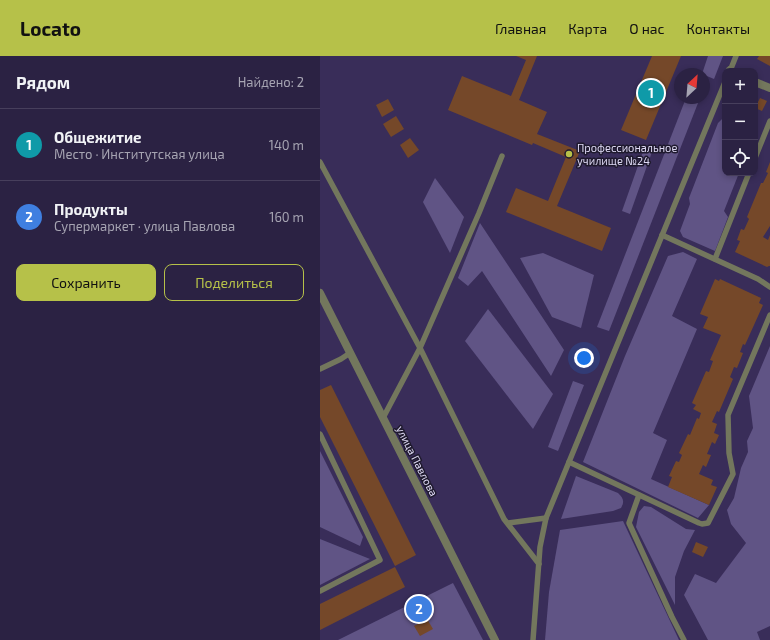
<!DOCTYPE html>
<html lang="ru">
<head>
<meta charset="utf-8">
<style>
	:root { --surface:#2b2243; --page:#332a4a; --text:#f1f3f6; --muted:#a6a4b2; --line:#473f5c; --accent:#b6c149 }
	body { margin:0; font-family:"Exo 2",sans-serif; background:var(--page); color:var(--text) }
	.controls { position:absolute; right:12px; top:12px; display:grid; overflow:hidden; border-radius:8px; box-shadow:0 2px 6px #0003 }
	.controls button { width:36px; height:36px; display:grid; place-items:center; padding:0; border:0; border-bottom:1px solid var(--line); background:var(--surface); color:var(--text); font:20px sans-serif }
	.compass { position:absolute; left:354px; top:12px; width:36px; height:36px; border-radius:50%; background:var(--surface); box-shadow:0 2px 6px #0003; rotate:26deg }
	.you { position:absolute; left:264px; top:302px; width:14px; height:14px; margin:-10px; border:3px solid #fff; border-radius:50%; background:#1a73e8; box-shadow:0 0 0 6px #1a73e833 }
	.badge { display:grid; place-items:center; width:26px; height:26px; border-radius:50%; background:var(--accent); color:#fff; font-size:13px; font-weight:700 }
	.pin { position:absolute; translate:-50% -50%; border:2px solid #fff; box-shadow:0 1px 4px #0006 }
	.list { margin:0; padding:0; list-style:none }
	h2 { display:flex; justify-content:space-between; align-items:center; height:52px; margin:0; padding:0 16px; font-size:17px }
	h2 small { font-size:13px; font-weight:400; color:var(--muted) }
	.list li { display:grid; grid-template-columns:26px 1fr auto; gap:12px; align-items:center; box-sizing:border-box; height:72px; padding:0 16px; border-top:1px solid var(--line) }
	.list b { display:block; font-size:15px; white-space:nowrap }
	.list p { margin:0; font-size:13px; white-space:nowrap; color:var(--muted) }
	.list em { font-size:13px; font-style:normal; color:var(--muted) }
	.actions { display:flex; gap:8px; padding:12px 16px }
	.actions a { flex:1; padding:9px 0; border:1px solid var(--accent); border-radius:8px; text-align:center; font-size:14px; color:var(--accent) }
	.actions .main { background:var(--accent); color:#111 }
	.icon { flex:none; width:22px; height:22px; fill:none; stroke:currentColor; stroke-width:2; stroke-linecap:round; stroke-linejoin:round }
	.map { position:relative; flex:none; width:450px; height:584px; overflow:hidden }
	header { display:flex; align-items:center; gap:24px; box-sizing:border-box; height:56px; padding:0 20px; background:var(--accent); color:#111 }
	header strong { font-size:19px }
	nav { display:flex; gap:22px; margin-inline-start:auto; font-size:14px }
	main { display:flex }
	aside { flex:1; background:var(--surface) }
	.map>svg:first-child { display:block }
	.green { fill:#605485 }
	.building { fill:#754829 }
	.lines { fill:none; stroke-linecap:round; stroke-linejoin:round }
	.lane { stroke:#73775d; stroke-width:5.5 }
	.street { stroke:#73775d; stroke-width:8 }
	.poi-dot { fill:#b6c149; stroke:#1f1a2e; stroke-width:1.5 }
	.labels { text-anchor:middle; stroke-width:3; stroke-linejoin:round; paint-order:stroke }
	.poi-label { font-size:11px; fill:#ded9f4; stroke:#1f1a2e; text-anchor:start }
	.street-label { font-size:11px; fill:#ded9f4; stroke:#1f1a2e }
</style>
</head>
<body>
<header>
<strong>Locato</strong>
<nav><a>Главная</a><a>Карта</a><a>О нас</a><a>Контакты</a></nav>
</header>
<main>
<aside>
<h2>Рядом<small>Найдено: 2</small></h2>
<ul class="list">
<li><span class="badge" style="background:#0f9aa8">1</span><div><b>Общежитие</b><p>Место · Институтская улица</p></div><em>140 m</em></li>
<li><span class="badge" style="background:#3f7fe0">2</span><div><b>Продукты</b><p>Супермаркет · улица Павлова</p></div><em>160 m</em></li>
</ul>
<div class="actions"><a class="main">Сохранить</a><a>Поделиться</a></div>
</aside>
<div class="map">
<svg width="450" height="584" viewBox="0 0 450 584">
	<rect width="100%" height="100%" fill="#392d59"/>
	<g class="green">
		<path d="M388,0H403L394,23L382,18Z"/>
		<path d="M366,42L378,47L289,275L277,271Z"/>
		<path d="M405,60V117H419L404,155L408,161L395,195L363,181L360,175L370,148L369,142L398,67Z"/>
		<path d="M325,90L333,93L310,158L302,155Z"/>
		<path d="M115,122L144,161L130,197L103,146Z"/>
		<path d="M160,167L244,294L231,320L162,215L148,230L138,222Z"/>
		<path d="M363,196L377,203L352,260L377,273L333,377L347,384L331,423L389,449L378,462L263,406L305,300L348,200Z"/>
		<path d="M223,197L274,219L261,272L232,261L200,202Z"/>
		<path d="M168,253L233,338L213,373L145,285Z"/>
		<path d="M450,290V570L437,576L440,584H388L364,539L375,518L396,527L426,487L411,468L407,454L414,442L421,412L428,396L427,385L433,372L429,340Z"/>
		<path d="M253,325L264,329L238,395L228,391Z"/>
		<path d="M0,395L43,481L40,490L0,471Z"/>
		<path d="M256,420L298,437C303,442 305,445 301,452L293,455L241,463Z"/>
		<path d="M324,450L331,451L366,473L375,474L364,495L355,521V549L316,471L319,456Z"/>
		<path d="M303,465L359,584H225L229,536L240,474Z"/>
		<path d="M0,483L50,503L0,529Z"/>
		<path d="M133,527L163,584H18Z"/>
	</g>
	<g class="building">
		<path d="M196,0H217L199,44L227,56L217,78L260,95L237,150L291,172L282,195L186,156L196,132L228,145L246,101L213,87L212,89L128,54L142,20L191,40L206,4Z"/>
		<path d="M332,0H361L326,84L301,74Z"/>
		<path d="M439,0H450V10L437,3Z"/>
		<path d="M440,42L447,45L442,55L435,52Z"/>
		<path d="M68,43L74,54L62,61L56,49Z"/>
		<path d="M76,60L84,73L71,81L63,68Z"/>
		<path d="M90,82L99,94L88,102L80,89Z"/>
		<path d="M450,106V170L443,181L448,184L450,179V210H449L447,211L415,196L420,185L417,184L421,173L424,174L429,163L427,161L441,127H443L448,117L446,116Z"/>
		<path d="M395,223L399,225L400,223L441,242L439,247L443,249L425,289L423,288L420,296L423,297L417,312L414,311L410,321L413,323L399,356L397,355L392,366L397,368L394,377L399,379L395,388L392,386L387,398L391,399L386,411L383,409L379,418L393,424L391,429L397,431L389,449L348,431L352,421L349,420L356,405L359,406L362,399L359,397L368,378L370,379L377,362L379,363L381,357L373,353L376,349L372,347L386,315L389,316L393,305L390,304L401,279L383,272L388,261L380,258Z"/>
		<path d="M11,329L96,499L75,510L0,361V334Z"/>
		<path d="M376,486L388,491L383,501L372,496Z"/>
		<path d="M75,511L85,531L0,574V548Z"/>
		<path d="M106,544L110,553L92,561L88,552Z"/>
		<path d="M107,563L113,573L100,580L94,570Z"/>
	</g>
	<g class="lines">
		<g class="lane">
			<path d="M410,15L416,0"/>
			<path d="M435,102L450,65"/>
			<path d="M0,106L100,292L184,463L219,508"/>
			<path d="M342,179L438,223L450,231"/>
			<path d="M395,203L429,117"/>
			<path d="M0,313L21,303L30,297"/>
			<path d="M63,362L100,292L159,157L182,100"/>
			<path d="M0,378L60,504L0,535"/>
			<path d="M249,406L379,467L382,468L388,467L413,418L409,397L408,359L450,259"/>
			<path d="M319,439L309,467L352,561L364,584"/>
			<path d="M188,467L226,462"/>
			<path d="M213,584L220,491L226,462L405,26"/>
		</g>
		<g class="street">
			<path d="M410,14L411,15"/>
			<path d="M435,26L450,32"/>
			<path d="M0,237L175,584"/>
		</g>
	</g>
	<circle class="poi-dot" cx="249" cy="98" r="4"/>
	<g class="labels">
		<g class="poi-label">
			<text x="257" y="96">Профессиональное<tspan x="257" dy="13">училище №24</tspan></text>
		</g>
		<g class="street-label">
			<text transform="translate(97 405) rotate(63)" y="4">улица Павлова</text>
		</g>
	</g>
</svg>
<div class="controls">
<button>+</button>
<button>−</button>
<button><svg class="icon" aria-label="locate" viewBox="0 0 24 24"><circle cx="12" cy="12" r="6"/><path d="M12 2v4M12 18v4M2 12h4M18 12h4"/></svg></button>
</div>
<svg class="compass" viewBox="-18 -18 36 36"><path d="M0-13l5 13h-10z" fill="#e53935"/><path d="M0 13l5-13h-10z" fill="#a6a4b2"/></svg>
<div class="you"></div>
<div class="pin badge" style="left:331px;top:37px;background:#0f9aa8">1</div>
<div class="pin badge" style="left:99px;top:553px;background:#3f7fe0">2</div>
</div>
</main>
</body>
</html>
